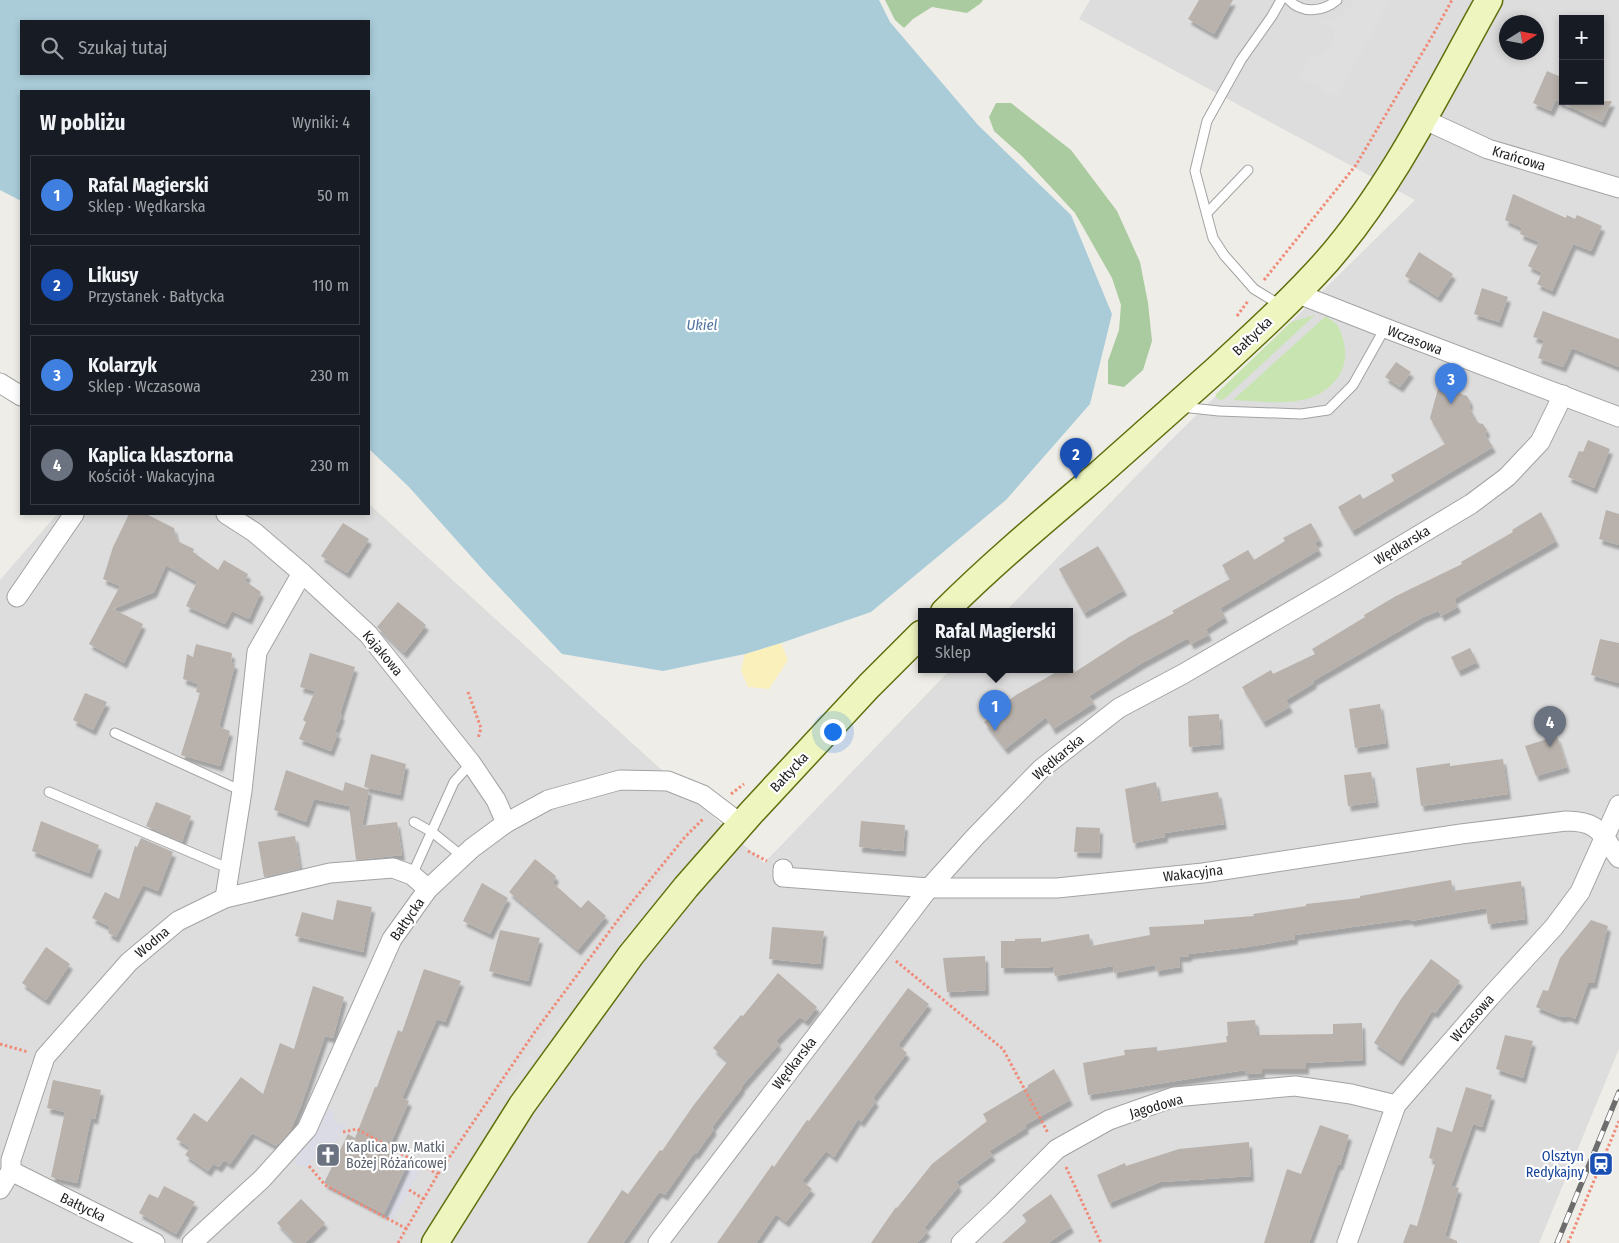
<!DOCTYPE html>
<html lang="pl">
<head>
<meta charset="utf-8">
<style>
	:root { --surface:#171b24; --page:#242831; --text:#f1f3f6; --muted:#9ea1a6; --line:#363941; --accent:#0f766e }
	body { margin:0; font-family:"Fira Sans Condensed",sans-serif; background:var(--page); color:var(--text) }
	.controls { position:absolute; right:15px; top:15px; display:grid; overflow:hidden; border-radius:0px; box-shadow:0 2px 8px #0003 }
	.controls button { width:45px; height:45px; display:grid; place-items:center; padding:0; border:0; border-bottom:1px solid var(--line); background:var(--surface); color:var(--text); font:25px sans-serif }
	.compass { position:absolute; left:1499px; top:15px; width:45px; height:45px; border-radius:50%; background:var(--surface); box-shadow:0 2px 8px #0003; rotate:79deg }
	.you { position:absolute; left:832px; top:731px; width:18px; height:18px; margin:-12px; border:4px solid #fff; border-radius:50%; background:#1a73e8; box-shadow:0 0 0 8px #1a73e833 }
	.badge { display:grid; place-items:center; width:32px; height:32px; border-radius:50%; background:var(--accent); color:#fff; font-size:16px; font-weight:700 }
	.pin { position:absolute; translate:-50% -41px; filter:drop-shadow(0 1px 2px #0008) }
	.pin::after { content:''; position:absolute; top:26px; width:18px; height:15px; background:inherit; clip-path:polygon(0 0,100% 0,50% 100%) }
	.popup { position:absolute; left:918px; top:608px; width:155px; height:65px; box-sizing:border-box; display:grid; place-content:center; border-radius:0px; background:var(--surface); filter:drop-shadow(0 1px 4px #0005); font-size:16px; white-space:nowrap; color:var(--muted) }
	.popup b { font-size:19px; color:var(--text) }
	.popup::after { content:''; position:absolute; left:50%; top:100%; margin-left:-10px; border:10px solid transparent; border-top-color:var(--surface) }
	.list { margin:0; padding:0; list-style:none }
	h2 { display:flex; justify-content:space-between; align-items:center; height:65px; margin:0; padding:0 20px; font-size:21px }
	h2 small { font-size:16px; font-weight:400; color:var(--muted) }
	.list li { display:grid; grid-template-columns:32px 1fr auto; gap:15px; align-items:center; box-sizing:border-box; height:80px; margin:0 10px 10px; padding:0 10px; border:1px solid var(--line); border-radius:0px }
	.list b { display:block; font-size:19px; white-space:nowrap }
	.list p { margin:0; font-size:16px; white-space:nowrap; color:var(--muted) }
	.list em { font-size:16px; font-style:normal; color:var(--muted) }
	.icon { flex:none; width:28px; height:28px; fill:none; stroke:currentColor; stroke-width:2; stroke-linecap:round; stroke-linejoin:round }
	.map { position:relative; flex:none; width:1619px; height:1243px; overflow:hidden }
	.search { position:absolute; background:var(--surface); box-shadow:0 2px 8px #0003; left:20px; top:20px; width:350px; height:55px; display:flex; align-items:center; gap:12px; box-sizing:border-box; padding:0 18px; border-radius:0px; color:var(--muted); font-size:19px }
	.panel { position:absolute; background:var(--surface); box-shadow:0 2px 8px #0003; left:20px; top:90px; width:350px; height:425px; border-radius:0px }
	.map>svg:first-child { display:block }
	.residential { fill:#ddd; fill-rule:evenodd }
	.grass { fill:#c8e5b1 }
	.forest { fill:#a9cb9f }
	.sand { fill:#f9f0bb }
	.parking { fill:#dfdfdf }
	.plaza { fill:#dbdbe5 }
	.water { fill:#aaccd9; fill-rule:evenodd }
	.building { fill:#b9b2ac; filter:url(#shadow) }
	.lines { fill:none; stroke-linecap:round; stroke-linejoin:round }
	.service-casing { stroke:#a3a3a3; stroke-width:11 }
	.minor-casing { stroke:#a3a3a3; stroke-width:21 }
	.secondary-casing { stroke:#5f700d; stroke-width:29 }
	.path { stroke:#ef8b78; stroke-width:3; stroke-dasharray:2.5 2.5; stroke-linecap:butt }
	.service { stroke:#fff; stroke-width:9 }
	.minor { stroke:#fff; stroke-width:19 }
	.secondary { stroke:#eff5bf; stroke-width:26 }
	.rail-casing { stroke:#6d6d6d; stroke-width:5.5 }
	.rail { stroke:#fff; stroke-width:4; stroke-dasharray:11; stroke-linecap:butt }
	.labels { text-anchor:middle; stroke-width:4.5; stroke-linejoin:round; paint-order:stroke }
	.street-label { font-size:14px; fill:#1f1f1f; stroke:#fff }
	.worship-label { font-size:14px; fill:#5b616d; stroke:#fff; text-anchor:start }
	.transit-label { font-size:14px; fill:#164399; stroke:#fff; text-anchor:end }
	.water-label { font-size:15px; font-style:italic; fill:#5074a0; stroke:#fff }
</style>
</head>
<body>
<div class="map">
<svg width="1619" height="1243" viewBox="0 0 1619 1243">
	<defs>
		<filter id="shadow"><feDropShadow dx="3" dy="5.5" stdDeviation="1" flood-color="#0004"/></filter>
	</defs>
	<rect width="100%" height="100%" fill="#efede7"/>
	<path class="residential" d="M1090,0H1619V1049L1539,1243H0V580L57,514H369V504L764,863L950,670H1069V612H1005L1168,443L1415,200L1079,19ZM1563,19H1600V101H1563ZM1506,22H1536V52H1506Z"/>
	<g class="grass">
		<path d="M1315,315L1224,399L1220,400L1216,397V394L1291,322Z"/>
		<path d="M1326,316C1329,319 1335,322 1338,326C1342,333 1346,347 1345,356C1345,366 1340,376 1333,383C1309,410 1265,401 1233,400Z"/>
	</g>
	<g class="forest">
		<path d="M885,0H983L981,3L967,13L932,7L913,19L904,28L895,20Z"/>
		<path d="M996,103H1011L1071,150L1117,211L1140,262L1148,303L1152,341L1143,370L1124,387L1108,384V361L1119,330L1121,305L1112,278L1075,213L1022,156L994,131L989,117Z"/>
	</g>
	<path class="sand" d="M781,643L788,660L769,689L748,687L741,670L745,654Z"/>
	<g class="parking">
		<path d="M1355,0H1390L1337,97L1299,77L1311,56L1320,55L1326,51L1334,38L1333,32L1330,27L1320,23L1339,17Z"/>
		<path d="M678,872L623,942L620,929L664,873Z"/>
		<path d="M564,1009L570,1013L540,1053L534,1049Z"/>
		<path d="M529,1055L536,1059L511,1096L502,1095Z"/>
	</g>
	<g class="plaza">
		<path d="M326,1108L333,1112L335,1122L339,1124L347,1123L332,1150L324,1147L318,1156L310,1161L312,1164L306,1168L304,1166H298L292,1159Z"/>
		<path d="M407,1165L423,1166L392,1221L384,1214Z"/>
	</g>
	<path class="water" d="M0,0H879L890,22L978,125L1071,215L1112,314L1090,404L1006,500L871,612L781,643L745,654L663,671L562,654L484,571L409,487L369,449V91H21V201L0,190ZM21,21H369V74H21Z"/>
	<g class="building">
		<path d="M1199,0H1233L1214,34L1188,19Z"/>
		<path d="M1547,71L1563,78V101H1612L1602,122L1556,100L1551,111L1533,103Z"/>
		<path d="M1513,194L1566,218L1567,215L1575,219L1577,215L1602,226L1591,251L1573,244L1552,291L1537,284L1542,273L1528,266L1539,242L1520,234L1522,228L1505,220Z"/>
		<path d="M1419,252L1453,274L1438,297L1405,276Z"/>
		<path d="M1482,288L1508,297L1499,322L1474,314Z"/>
		<path d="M1543,311L1619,339V367L1572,348L1563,367L1538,358L1544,340L1533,337Z"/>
		<path d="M1396,362L1411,372L1400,387L1385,377Z"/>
		<path d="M1439,385L1458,390L1461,394L1467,396L1470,401L1469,407L1478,423L1483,424L1487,430L1485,435L1493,447L1352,531L1338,507L1360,494L1363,499L1394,481L1391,475L1445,444L1430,418Z"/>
		<path d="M1588,440L1610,449L1594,488L1568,477L1579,451L1583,452Z"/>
		<path d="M1606,510L1619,514V545L1599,539Z"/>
		<path d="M1541,512L1556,541L1454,599L1458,607L1441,616L1439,611L1423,617L1313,681L1314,683L1286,700L1290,707L1263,722L1242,687L1271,670L1273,674L1315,654L1312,649L1365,617L1364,615L1396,596L1462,564L1461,562L1513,532L1512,530Z"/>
		<path d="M129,514H146L174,528L177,541L194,549L193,552L218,570L224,560L248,574L245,581L261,592L249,619L232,611L225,624L186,606L197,582L166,565L154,592L113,609L143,624L124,663L89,644L120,586L103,579L113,547Z"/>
		<path d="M343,523L369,539L347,573L321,556Z"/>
		<path d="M1311,523L1320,540L1315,543L1319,550L1220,608L1225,617L1206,629L1209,635L1191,644L1188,638L1142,663L1089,696L1094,703L1053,729L1046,717L1005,749L984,722L993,715L992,713L1016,695L1060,670H1069L1070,664L1075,672L1129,637L1174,613L1172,611L1230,579L1222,565L1248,550L1254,560L1285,541L1283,538Z"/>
		<path d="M1098,546L1124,590L1084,613L1059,569Z"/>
		<path d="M398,602L426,625L404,653L377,627Z"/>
		<path d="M1600,639L1619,643V683L1591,675Z"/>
		<path d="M196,644L232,653L231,662L235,664L219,727L230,731L220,766L181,755L200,693L196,692L198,684L183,679L187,654L193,657Z"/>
		<path d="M1470,648L1477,662L1458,671L1451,657Z"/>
		<path d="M310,653L355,667L340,714L342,715L335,732L338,733L331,751L299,739L306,722L303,720L315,691L300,687Z"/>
		<path d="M85,693L107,702L93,730L73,720Z"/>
		<path d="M1380,704L1386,743L1355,748L1349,709Z"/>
		<path d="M1219,714L1221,744L1189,747L1188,716Z"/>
		<path d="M1557,736L1567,767L1536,776L1525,746Z"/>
		<path d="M371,754L406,764L400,795L364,787Z"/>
		<path d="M1503,759L1508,794L1421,806L1416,768L1450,763V766Z"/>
		<path d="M286,770L343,791L345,782L369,790L362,826L397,822L402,855L356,860L349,806L314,799L306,822L274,810Z"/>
		<path d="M1371,772L1376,802L1348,806L1344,775Z"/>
		<path d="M1156,782L1159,802L1218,792L1224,824L1165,833V837L1133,843L1125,789Z"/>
		<path d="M156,802L191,816L182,842L146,826Z"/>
		<path d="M41,821L99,845L89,873L32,851Z"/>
		<path d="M861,821L905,825L903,851L859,847Z"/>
		<path d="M1076,827L1100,828L1099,853L1074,852Z"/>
		<path d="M295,836L300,869L264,877L258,842Z"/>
		<path d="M141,838L173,852L158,891L143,885L116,937L108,933L110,927L92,918L105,892L119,899L135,846L137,847Z"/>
		<path d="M535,859L556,876L553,883L581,908L588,900L606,916L578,950L509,892Z"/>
		<path d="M1451,880L1453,891L1521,881L1525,919L1488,924L1486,908L1411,921L1410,919L1295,935V939L1247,947L1189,954V956L1179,957L1180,967L1156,971L1155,965L1114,973L1113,966L1055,976L1053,967L1001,968V941H1015V939L1041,938V942L1089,934L1091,946L1150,935L1149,927L1204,924V920L1254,916L1253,914L1306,906V904L1360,898V896Z"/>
		<path d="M482,883L508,898L490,934L463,921Z"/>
		<path d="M337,900L372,907L363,952L295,936L302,912L333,920Z"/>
		<path d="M1591,920L1608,926L1594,983H1588L1575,1019L1568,1016L1561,1017L1536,1007L1543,990L1548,991L1560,958Z"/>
		<path d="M772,927L824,931L820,964L769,959Z"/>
		<path d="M500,930L540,938L528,981L489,971Z"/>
		<path d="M46,947L70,964L46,1000L22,983Z"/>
		<path d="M985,956L986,990L947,992L943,958Z"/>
		<path d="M1431,959L1460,981L1435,1013L1432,1011L1400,1061L1374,1043L1401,999Z"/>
		<path d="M424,969L461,981L445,1022L437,1019L402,1098L409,1101L386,1154L407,1165L384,1214L324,1183L348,1134L355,1138L375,1087H377L398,1030L402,1032Z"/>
		<path d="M778,973L817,1007L806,1021L800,1017L776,1041L779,1044L741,1087L742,1088L712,1127L714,1129L696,1154L694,1153L665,1195L659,1192L623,1243H587L622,1190L628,1194L660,1150L662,1151L693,1106L728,1061L713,1048L741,1015L743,1016Z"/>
		<path d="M313,986L344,997L333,1038L325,1036L301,1106L290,1131L276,1146L252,1133L230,1164L224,1160L219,1167L213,1164L208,1171L185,1155L190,1148L176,1139L194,1113L207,1122L241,1077L263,1094L280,1043L294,1049Z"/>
		<path d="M908,988L929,1004L898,1045L907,1053L873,1098L876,1101L861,1122L858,1119L834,1157L826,1151L802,1181L812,1189L786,1222L776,1214L756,1243H717L772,1165L774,1167L807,1120L809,1121Z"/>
		<path d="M1255,1020L1257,1035L1333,1034V1024L1362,1023L1363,1060L1306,1063V1069H1262V1073L1245,1074V1070L1088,1095L1083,1063L1125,1055L1124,1050L1157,1047V1051L1227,1042L1226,1036H1228L1227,1022Z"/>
		<path d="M1505,1035L1533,1041L1523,1078L1496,1069Z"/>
		<path d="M1054,1069L1070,1100L1025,1125L1026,1128L989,1151L993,1155L956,1182L959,1186L924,1228L928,1231L917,1243H871L896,1207L897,1208L932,1164L987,1121L983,1114L1028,1087V1085Z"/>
		<path d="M53,1080L101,1090L95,1119L91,1118L77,1183L51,1177L65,1112L47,1108Z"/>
		<path d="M1466,1087L1492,1095L1482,1127L1473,1124L1451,1186L1459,1188L1445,1236L1457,1241V1243H1403L1410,1224L1417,1226L1436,1161L1429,1158L1437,1127L1452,1132Z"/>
		<path d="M1320,1125L1349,1135L1340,1165L1338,1164L1309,1243H1264L1287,1169L1301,1174Z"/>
		<path d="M1249,1142L1251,1176L1160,1182L1109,1203L1097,1175L1125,1163L1126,1166L1179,1149Z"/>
		<path d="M164,1186L195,1202L176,1234L139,1213L149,1194L158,1198Z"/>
		<path d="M1051,1194L1071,1227L1048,1243H1002L1027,1221L1022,1215Z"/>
		<path d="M301,1199L325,1223L305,1243H296L277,1223Z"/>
	</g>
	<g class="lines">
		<defs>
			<g id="service">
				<path d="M1289,0C1302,14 1323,12 1337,0"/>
				<path d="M1207,213L1248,170"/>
				<path d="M1280,305L1254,289L1224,255L1213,238L1195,171L1207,121L1241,60L1272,16L1281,0"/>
				<path d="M1181,407L1219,411L1301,414L1328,410L1353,385L1385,328"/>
				<path d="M115,733L242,791"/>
				<path d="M49,792L230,869"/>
				<path d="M414,822L432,832L462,856"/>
				<path d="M412,875L454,782L471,763"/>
			</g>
			<g id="minor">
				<path d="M1423,119L1488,149L1619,188"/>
				<path d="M1296,293L1385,328L1619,417"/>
				<path d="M0,383L21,396"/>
				<path d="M226,514L254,532L302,573L368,634L471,763L496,800L506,823"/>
				<path d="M17,597L74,514"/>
				<path d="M783,869V877L929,888H1057L1203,873L1461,834L1566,821C1601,821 1601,835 1619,858"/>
				<path d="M225,898L242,791L257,652L302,573"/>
				<path d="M11,1171L155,1243"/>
				<path d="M0,1189L11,1171V1160L45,1057L129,962L178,921L225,898L330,873L393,868L412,875L428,889"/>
				<path d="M192,1243L262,1179L307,1129L392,939L428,889L472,848L506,823L548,800L620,780L668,781L703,795L741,824"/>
				<path d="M658,1243L929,888L974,838L1041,769L1119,708L1183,674L1336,585L1471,504L1507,477L1540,442L1563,395"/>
				<path d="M961,1243L1000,1206L1057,1149L1109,1120L1174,1097L1295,1086L1351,1094L1396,1105"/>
				<path d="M1347,1243L1396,1105L1490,997L1554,927L1580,892L1619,805"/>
			</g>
			<g id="secondary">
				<path d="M944,612C993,563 1046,519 1099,474C1138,439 1178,404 1217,369C1255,334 1293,299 1327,261C1394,184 1439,89 1489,0"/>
				<path d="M435,1243L522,1105L631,955L686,887L751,813L869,686L921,634"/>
			</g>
		</defs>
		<use href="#service" class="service-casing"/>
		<use href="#minor" class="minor-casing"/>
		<use href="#secondary" class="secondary-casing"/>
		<g class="path">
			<path d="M1264,280L1356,165L1434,33L1452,0"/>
			<path d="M1237,316L1248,301"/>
			<path d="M468,692L481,728L478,739"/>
			<path d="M731,794L744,784"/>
			<path d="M748,851L767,861"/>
			<path d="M896,961L1003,1049L1048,1133"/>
			<path d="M0,1044L28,1052"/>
			<path d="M343,1132L357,1129L438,1174"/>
			<path d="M309,1166L325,1185L407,1229"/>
			<path d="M1066,1167L1101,1243"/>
			<path d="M409,1190L424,1199"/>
			<path d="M398,1243L438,1174L534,1033L624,912L685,837L704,818"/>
			<path d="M1568,1243L1619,1121"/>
		</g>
		<use href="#service" class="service"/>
		<use href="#minor" class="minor"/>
		<use href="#secondary" class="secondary"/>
		<defs>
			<path id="rail" d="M1557,1243L1619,1092"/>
		</defs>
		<use href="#rail" class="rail-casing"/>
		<use href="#rail" class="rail"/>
	</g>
	<defs>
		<symbol id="church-square" viewBox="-11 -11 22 22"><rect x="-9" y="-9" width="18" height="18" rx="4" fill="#6b7280" stroke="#fff"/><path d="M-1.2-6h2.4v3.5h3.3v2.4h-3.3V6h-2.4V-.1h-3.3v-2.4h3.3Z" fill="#fff"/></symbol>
		<symbol id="station-square" viewBox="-11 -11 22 22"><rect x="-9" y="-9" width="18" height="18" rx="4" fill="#1a4fb4" stroke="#fff"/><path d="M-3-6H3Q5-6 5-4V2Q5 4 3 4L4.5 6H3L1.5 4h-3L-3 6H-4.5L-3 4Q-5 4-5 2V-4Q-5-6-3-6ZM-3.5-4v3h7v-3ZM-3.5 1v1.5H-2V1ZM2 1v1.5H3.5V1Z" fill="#fff"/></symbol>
	</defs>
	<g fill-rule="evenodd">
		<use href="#church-square" x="314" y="1141" width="28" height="28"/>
		<use href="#station-square" x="1587" y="1150" width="28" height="28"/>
	</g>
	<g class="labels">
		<g class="street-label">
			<text transform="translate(1519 158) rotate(17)" y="5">Krańcowa</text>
			<text transform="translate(1252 336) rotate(-44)" y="5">Bałtycka</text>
			<text transform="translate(1415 340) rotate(21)" y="5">Wczasowa</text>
			<text transform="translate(1402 545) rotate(-31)" y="5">Wędkarska</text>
			<text transform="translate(383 653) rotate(50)" y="5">Kajakowa</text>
			<text transform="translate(1058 757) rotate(-40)" y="5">Wędkarska</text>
			<text transform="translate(789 772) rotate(-47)" y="5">Bałtycka</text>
			<text transform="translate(1193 873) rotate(-7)" y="5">Wakacyjna</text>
			<text transform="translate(407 919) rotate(-55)" y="5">Bałtycka</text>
			<text transform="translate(152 942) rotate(-40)" y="5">Wodna</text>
			<text transform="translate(1472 1018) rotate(-49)" y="5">Wczasowa</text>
			<text transform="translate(794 1063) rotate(-52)" y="5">Wędkarska</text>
			<text transform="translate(1156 1106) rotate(-16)" y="5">Jagodowa</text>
			<text transform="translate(83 1207) rotate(26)" y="5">Bałtycka</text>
		</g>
		<g class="worship-label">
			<text x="346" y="1152">Kaplica pw. Matki<tspan x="346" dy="16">Bożej Różańcowej</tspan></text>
		</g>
		<g class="transit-label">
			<text x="1584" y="1161">Olsztyn<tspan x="1584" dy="16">Redykajny</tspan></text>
		</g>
		<g class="water-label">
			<text x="702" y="330">Ukiel</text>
		</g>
	</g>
</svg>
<div class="controls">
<button>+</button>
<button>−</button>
</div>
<svg class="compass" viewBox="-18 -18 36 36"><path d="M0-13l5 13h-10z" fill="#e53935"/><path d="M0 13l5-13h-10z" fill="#9ea1a6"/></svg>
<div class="you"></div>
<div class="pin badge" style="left:995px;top:731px;background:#3f7fe0">1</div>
<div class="popup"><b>Rafal Magierski</b>Sklep</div>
<div class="pin badge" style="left:1076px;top:479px;background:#1a4fb4">2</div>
<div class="pin badge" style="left:1451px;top:404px;background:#3f7fe0">3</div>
<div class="pin badge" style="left:1550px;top:747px;background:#6b7280">4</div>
<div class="search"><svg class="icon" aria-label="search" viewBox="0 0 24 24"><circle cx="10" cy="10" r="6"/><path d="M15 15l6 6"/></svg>Szukaj tutaj</div>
<section class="panel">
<h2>W pobliżu<small>Wyniki: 4</small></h2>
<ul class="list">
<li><span class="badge" style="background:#3f7fe0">1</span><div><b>Rafal Magierski</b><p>Sklep · Wędkarska</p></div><em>50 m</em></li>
<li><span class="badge" style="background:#1a4fb4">2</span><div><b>Likusy</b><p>Przystanek · Bałtycka</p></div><em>110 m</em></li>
<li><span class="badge" style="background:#3f7fe0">3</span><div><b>Kolarzyk</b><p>Sklep · Wczasowa</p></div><em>230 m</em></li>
<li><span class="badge" style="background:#6b7280">4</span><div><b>Kaplica klasztorna</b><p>Kościół · Wakacyjna</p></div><em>230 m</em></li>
</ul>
</section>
</div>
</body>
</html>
